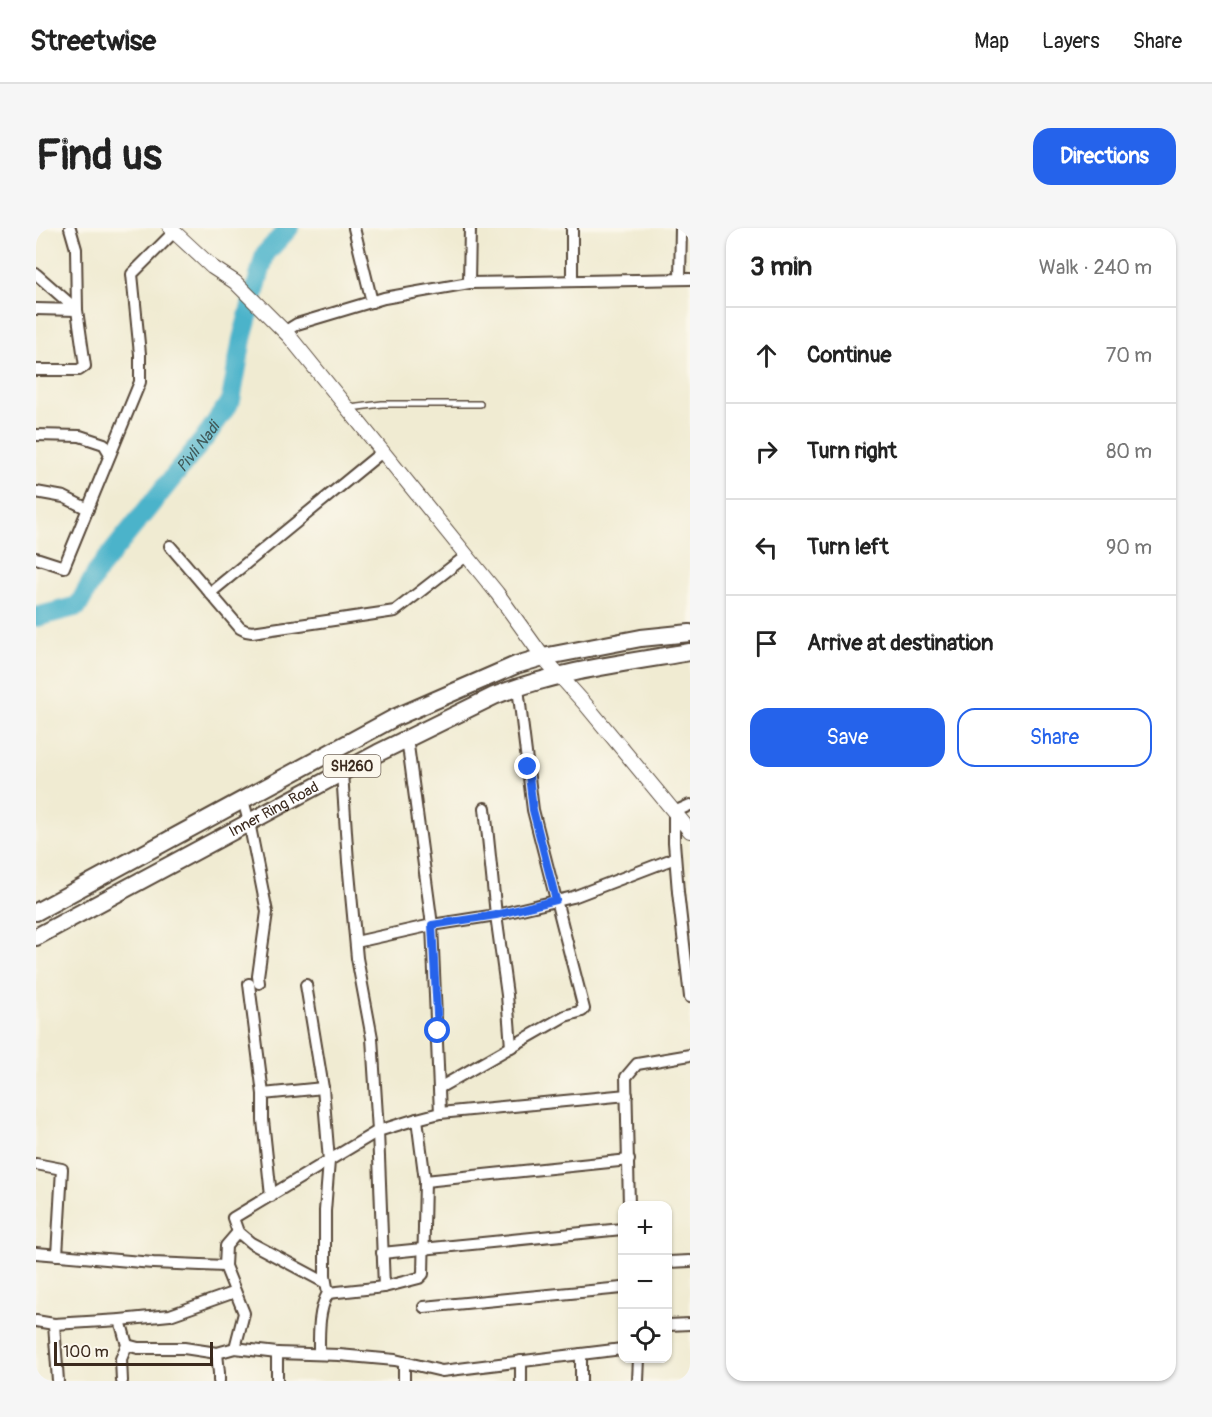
<!DOCTYPE html>
<html lang="en">
<head>
<meta charset="utf-8">
<style>
	:root { --surface:#fff; --page:#f6f6f6; --text:#222; --muted:#767676; --line:#e0e0e0; --accent:#2563eb }
	body { margin:0; font-family:Pangolin,sans-serif; background:var(--page); color:var(--text) }
	.controls { position:absolute; right:18px; bottom:18px; display:grid; overflow:hidden; border-radius:12px; box-shadow:0 2px 4px #0004 }
	.controls button { width:54px; height:54px; display:grid; place-items:center; padding:0; border:0; border-bottom:2px solid var(--line); background:var(--surface); color:var(--text); font:30px sans-serif }
	.scale { position:absolute; left:18px; bottom:15px; width:159px; box-sizing:border-box; padding-left:6px; border:3px solid #3b2a1e; border-top:0; font-size:16px; line-height:21px; white-space:nowrap; color:#3b2a1e; -webkit-text-stroke:4px #fbf7ec; paint-order:stroke }
	.stop { position:absolute; width:18px; height:18px; margin:-14px; border:4px solid #2563eb; border-radius:50%; background:#fff }
	.stop.end { background:#2563eb; border-color:#fff; box-shadow:0 2px 6px #0008 }
	.list { margin:0; padding:0; list-style:none }
	h2 { display:flex; justify-content:space-between; align-items:center; height:78px; margin:0; padding:0 24px; font-size:26px }
	h2 small { font-size:20px; font-weight:400; color:var(--muted) }
	.list li { display:grid; grid-template-columns:39px 1fr auto; gap:18px; align-items:center; box-sizing:border-box; height:96px; padding:0 24px; border-top:2px solid var(--line) }
	.list b { display:block; font-size:22px; white-space:nowrap }
	.list em { font-size:20px; font-style:normal; color:var(--muted) }
	.actions { display:flex; gap:12px; padding:18px 24px }
	.actions a { flex:1; padding:14px 0; border:2px solid var(--accent); border-radius:18px; text-align:center; font-size:21px; color:var(--accent) }
	.actions .main { background:var(--accent); color:#fff }
	.icon { flex:none; width:33px; height:33px; fill:none; stroke:currentColor; stroke-width:2; stroke-linecap:round; stroke-linejoin:round }
	.map { position:relative; flex:none; width:654px; height:1153px; overflow:hidden; border-radius:18px }
	header { display:flex; align-items:center; gap:36px; box-sizing:border-box; height:84px; padding:0 30px; background:var(--surface); border-bottom:2px solid var(--line) }
	header strong { font-size:28px }
	nav { display:flex; gap:33px; margin-inline-start:auto; font-size:21px }
	.intro { display:flex; align-items:center; justify-content:space-between; box-sizing:border-box; height:144px; padding:0 36px }
	h1 { margin:0; font-size:42px }
	.button { padding:15px 27px; border-radius:18px; background:var(--accent); color:#fff; font-size:21px; font-weight:700 }
	main { display:flex; gap:36px; padding:0 36px }
	aside { flex:1; background:var(--surface); border-radius:18px; box-shadow:0 2px 4px #0004 }
	.map>svg:first-child { display:block }
	.lines { fill:none; stroke-linecap:round; stroke-linejoin:round }
	.river { stroke:#4cb3ca; stroke-width:20 }
	.service-casing { stroke:#564739; stroke-width:8 }
	.minor-casing { stroke:#564739; stroke-width:14 }
	.tertiary-casing { stroke:#564739; stroke-width:16 }
	.trunk-casing { stroke:#564739; stroke-width:20 }
	.service { stroke:#fff; stroke-width:5 }
	.minor { stroke:#fff; stroke-width:10 }
	.tertiary { stroke:#fff; stroke-width:14 }
	.trunk { stroke:#fff; stroke-width:16 }
	.route { stroke:#2563eb; stroke-width:8 }
	.labels { text-anchor:middle; stroke-width:5; stroke-linejoin:round; paint-order:stroke }
	.shield { fill:#fbf7ec; stroke:#75685c; stroke-width:1.5 }
	.shield-label { font-size:14px; font-weight:bold; fill:#3b2a1e }
	.street-label { font-size:15px; fill:#3b2a1e; stroke:#fbf7ec }
	.water-label { font-size:16px; font-style:italic; fill:#415a5a; stroke:#fbf7ec }
</style>
</head>
<body>
<header>
<strong>Streetwise</strong>
<nav><a>Map</a><a>Layers</a><a>Share</a></nav>
</header>
<div class="intro"><h1>Find us</h1><a class="button">Directions</a></div>
<main>
<div class="map">
<svg width="654" height="1153" viewBox="0 0 654 1153">
	<rect width="100%" height="100%" fill="#fbf7ec"/>
	<filter id="ink" filterUnits="userSpaceOnUse"><feTurbulence type="fractalNoise" baseFrequency=".0167" numOctaves="2"/><feDisplacementMap in="SourceGraphic" scale="12" xChannelSelector="R" yChannelSelector="G"/><feConvolveMatrix kernelMatrix="1 2 1 2 8 2 1 2 1" color-interpolation-filters="sRGB"/></filter>
	<filter id="wash" filterUnits="userSpaceOnUse"><feTurbulence type="fractalNoise" baseFrequency=".008" numOctaves="4" result="noise"/><feDisplacementMap in="SourceGraphic" scale="24" xChannelSelector="R" yChannelSelector="G"/><feGaussianBlur stdDeviation="1.35" result="paint"/><feColorMatrix in="noise" values="0 0 0 0 0 0 0 0 0 0 0 0 0 0 0 0 0 1.4 0 .05"/><feComposite in="paint" operator="in"/></filter>
	<g filter="url(#wash)">
		<rect width="100%" height="100%" fill="#f0ebd2"/>
		<g class="lines">
			<path class="river" id="s1" d="M0,389L42,378L62,342L171,207L195,172L206,111L229,26L253,0"/>
		</g>
	</g>
	<g filter="url(#ink)">
		<g class="lines">
			<defs>
				<path id="service" d="M314,180L346,176H444"/>
				<g id="minor">
					<path d="M318,0L336,74"/>
					<path d="M536,0V53"/>
					<path d="M0,46L41,82L0,81"/>
					<path d="M644,51L645,0"/>
					<path d="M433,55L434,0"/>
					<path d="M248,104L261,96L348,70L433,55L654,51"/>
					<path d="M0,142H43L49,138L41,82L40,21L34,0"/>
					<path d="M0,207L44,208L68,216L74,226"/>
					<path d="M0,264L28,269L52,281"/>
					<path d="M134,318L204,400L210,403L216,404L359,383L430,328"/>
					<path d="M0,330L28,339L104,154V126L96,46L138,4"/>
					<path d="M174,365L346,224"/>
					<path d="M371,510L396,697L404,885"/>
					<path d="M207,572L213,594L231,684L222,748L223,755"/>
					<path d="M654,577L638,584V614L642,664L654,769"/>
					<path d="M449,580L460,687L471,767L475,819"/>
					<path d="M320,714L396,697L460,687L537,669L639,630"/>
					<path d="M213,756L227,866V892L235,968"/>
					<path d="M270,757L287,860L293,933L289,983V1048L292,1065L348,1059L342,903L336,810L321,730L312,634L306,544"/>
					<path d="M403,860L529,788L546,783L548,781L497,582L482,460"/>
					<path d="M227,866L287,860"/>
					<path d="M0,936L26,941L21,1027"/>
					<path d="M389,953L593,932"/>
					<path d="M593,978L590,849L601,836L654,827"/>
					<path d="M0,1025L117,1035L189,1038"/>
					<path d="M346,1025L586,1001"/>
					<path d="M632,1034L654,1033"/>
					<path d="M290,1055L215,1015L202,1004L197,990L342,903L381,891L404,885L591,867"/>
					<path d="M348,1059L383,1050L387,1046L389,953L381,891"/>
					<path d="M388,1079L586,1060"/>
					<path d="M84,1092L91,1117L85,1131L86,1153"/>
					<path d="M0,1093L18,1096L84,1092L134,1087L199,1064"/>
					<path d="M18,1096L22,1153"/>
					<path d="M632,1097L654,1096"/>
					<path d="M91,1117L102,1120H148L181,1125"/>
					<path d="M199,1120L208,1085L189,1038L190,1018L202,1004"/>
					<path d="M283,1126C283,1106 282,1083 292,1065"/>
					<path d="M368,1134V1153"/>
					<path d="M183,1153V1145L181,1125L199,1120L241,1125"/>
					<path d="M241,1153V1125L303,1127L359,1132L406,1143L586,1121"/>
					<path d="M485,1153V1133"/>
					<path d="M545,1153V1126"/>
					<path d="M602,1153L603,1130"/>
				</g>
				<path id="tertiary" d="M134,0L176,39L199,54L253,108L461,365L507,429L550,477L654,603"/>
				<g id="trunk">
					<path d="M0,684L358,490L480,437L507,429L605,410L654,405"/>
					<path id="s2" d="M0,709L342,525L458,468C521,443 588,435 654,424"/>
				</g>
			</defs>
			<use href="#service" class="service-casing"/>
			<use href="#minor" class="minor-casing"/>
			<use href="#tertiary" class="tertiary-casing"/>
			<use href="#trunk" class="trunk-casing"/>
			<use href="#service" class="service"/>
			<use href="#minor" class="minor"/>
			<use href="#tertiary" class="tertiary"/>
			<use href="#trunk" class="trunk"/>
		</g>
	</g>
	<g class="lines" filter="url(#ink)">
		<path class="route" d="M402,803L396,697L460,687L520,672L497,582L492,539"/>
	</g>
	<g class="labels">
		<rect class="shield" x="287.5" y="527" width="57" height="22" rx="4.5"/>
		<g class="shield-label">
			<text x="316" y="543">SH260</text>
		</g>
		<g class="street-label">
			<text dy="5" stroke="none"><textPath href="#s2" startOffset="270">Inner Ring Road</textPath></text>
		</g>
		<g class="water-label">
			<text dy="6" stroke="none"><textPath href="#s1" startOffset="243">Pivli Nadi</textPath></text>
		</g>
	</g>
</svg>
<div class="controls">
<button>+</button>
<button>−</button>
<button><svg class="icon" aria-label="locate" viewBox="0 0 24 24"><circle cx="12" cy="12" r="6"/><path d="M12 2v4M12 18v4M2 12h4M18 12h4"/></svg></button>
</div>
<div class="scale">100 m</div>
<div class="stop" style="left:402px;top:803px"></div>
<div class="stop end" style="left:492px;top:539px"></div>
</div>
<aside>
<h2>3 min<small>Walk · 240 m</small></h2>
<ul class="list">
<li><svg class="icon" aria-label="ahead" viewBox="0 0 24 24"><path d="M12 20V5M6 11l6-6 6 6"/></svg><div><b>Continue</b></div><em>70 m</em></li>
<li><svg class="icon" aria-label="right" viewBox="0 0 24 24"><path d="M7 20v-9h11M14 6l5 5-5 5"/></svg><div><b>Turn right</b></div><em>80 m</em></li>
<li><svg class="icon" aria-label="left" viewBox="0 0 24 24"><path d="M17 20v-9H6M10 6l-5 5 5 5"/></svg><div><b>Turn left</b></div><em>90 m</em></li>
<li><svg class="icon" aria-label="arrive" viewBox="0 0 24 24"><path d="M6 21V4h12l-3 4 3 4H6"/></svg><div><b>Arrive at destination</b></div></li>
</ul>
<div class="actions"><a class="main">Save</a><a>Share</a></div>
</aside>
</main>
</body>
</html>
